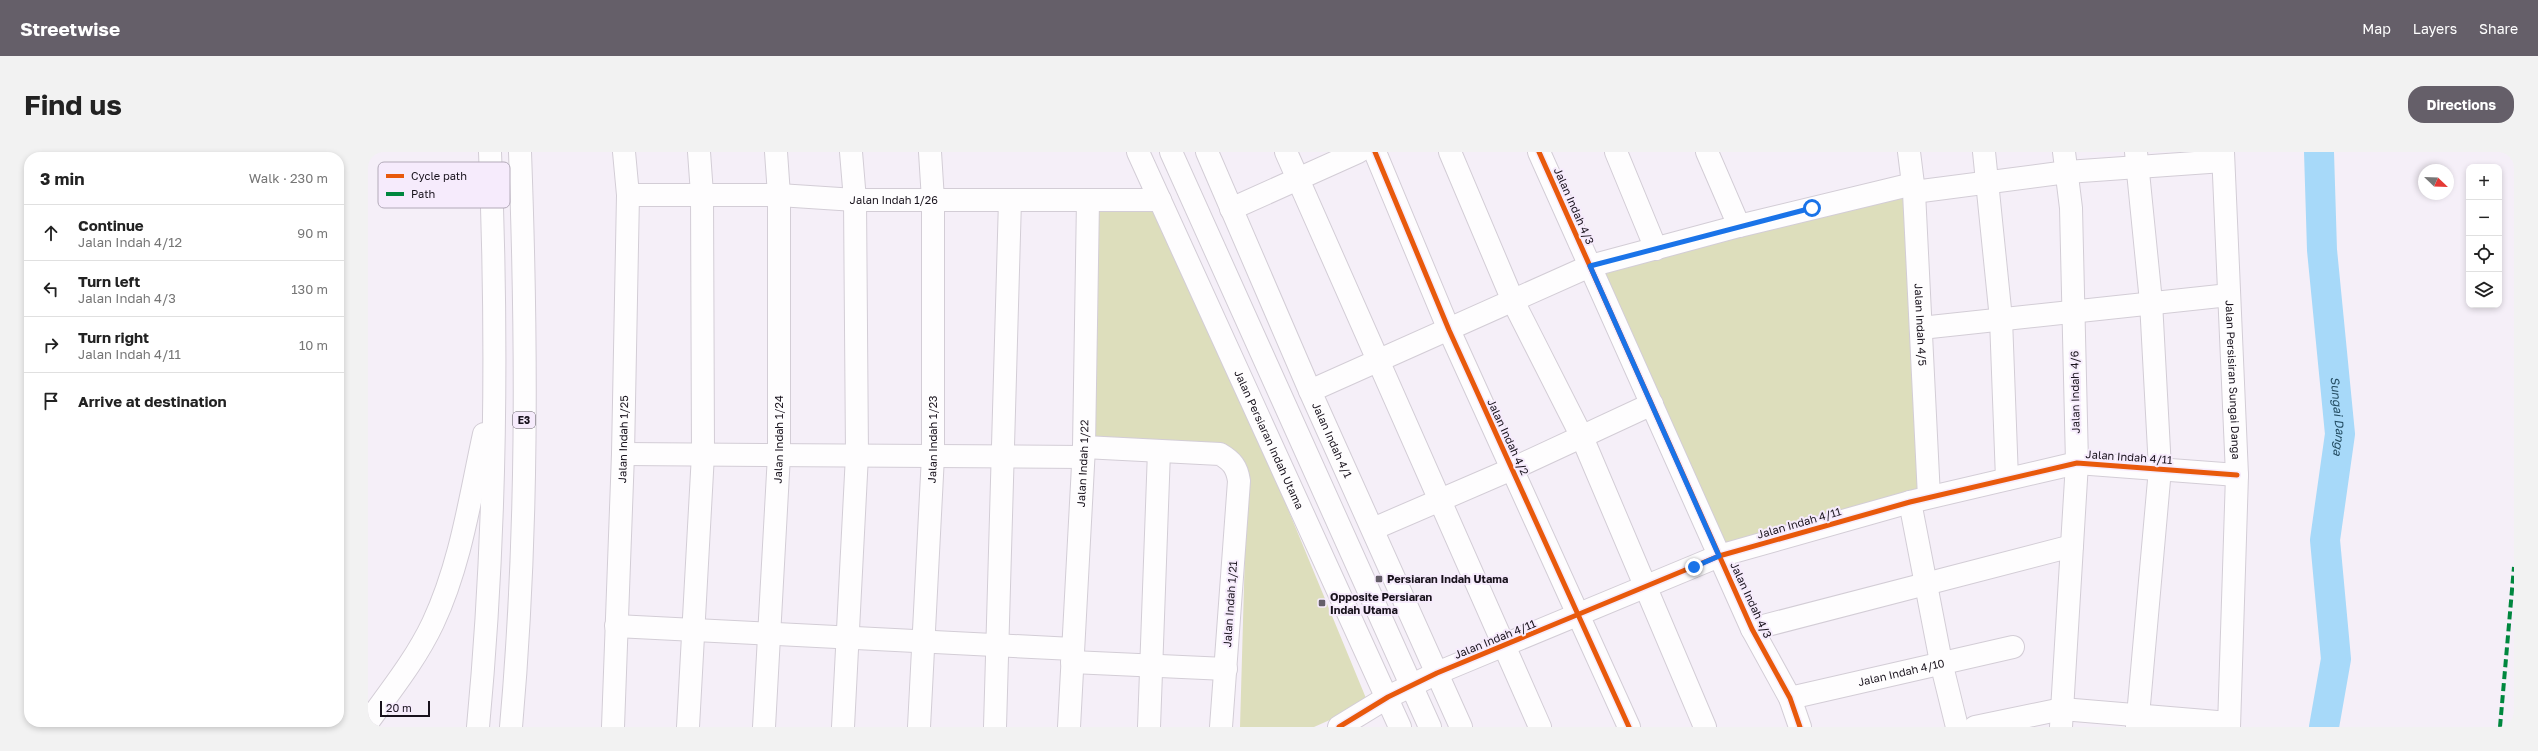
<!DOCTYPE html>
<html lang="en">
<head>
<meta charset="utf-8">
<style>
	:root { --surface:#fff; --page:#f2f2f2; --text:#222; --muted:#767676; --line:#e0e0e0; --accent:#655f69 }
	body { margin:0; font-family:"Golos Text",sans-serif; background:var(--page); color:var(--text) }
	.controls { position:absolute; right:12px; top:12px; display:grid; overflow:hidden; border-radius:8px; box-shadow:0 2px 6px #0003 }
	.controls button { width:36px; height:36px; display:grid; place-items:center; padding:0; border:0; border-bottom:1px solid var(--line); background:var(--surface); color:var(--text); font:20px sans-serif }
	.compass { position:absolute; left:2050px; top:12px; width:36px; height:36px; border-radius:50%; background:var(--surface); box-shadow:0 2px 6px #0003; rotate:113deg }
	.scale { position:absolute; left:12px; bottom:10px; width:50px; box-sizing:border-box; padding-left:4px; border:2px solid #18121c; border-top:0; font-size:11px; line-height:14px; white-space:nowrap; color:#18121c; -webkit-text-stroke:3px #f6ebfc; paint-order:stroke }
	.stop { position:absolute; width:12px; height:12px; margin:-9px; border:3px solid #1a73e8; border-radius:50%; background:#fff }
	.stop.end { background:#1a73e8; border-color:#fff; box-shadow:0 1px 4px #0008 }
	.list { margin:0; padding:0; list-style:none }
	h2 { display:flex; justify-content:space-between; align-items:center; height:52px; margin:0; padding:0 16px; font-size:17px }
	h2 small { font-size:13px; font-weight:400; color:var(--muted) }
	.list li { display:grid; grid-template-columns:26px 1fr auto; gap:12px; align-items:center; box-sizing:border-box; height:56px; padding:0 16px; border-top:1px solid var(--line) }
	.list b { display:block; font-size:15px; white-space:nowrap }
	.list p { margin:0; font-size:13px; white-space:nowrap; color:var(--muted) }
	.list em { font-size:13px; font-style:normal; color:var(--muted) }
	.icon { flex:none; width:22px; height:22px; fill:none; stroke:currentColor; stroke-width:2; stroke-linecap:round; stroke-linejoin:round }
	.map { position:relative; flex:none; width:2146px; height:575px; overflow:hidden; border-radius:16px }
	header { display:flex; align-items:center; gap:24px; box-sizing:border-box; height:56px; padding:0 20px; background:var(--accent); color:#fff }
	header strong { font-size:19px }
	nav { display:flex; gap:22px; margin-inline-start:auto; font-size:14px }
	.intro { display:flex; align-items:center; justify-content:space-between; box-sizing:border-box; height:96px; padding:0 24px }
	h1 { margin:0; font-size:28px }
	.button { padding:10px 18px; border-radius:16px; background:var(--accent); color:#fff; font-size:14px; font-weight:700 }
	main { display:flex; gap:24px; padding:0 24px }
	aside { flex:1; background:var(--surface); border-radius:16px; box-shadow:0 2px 6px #0003 }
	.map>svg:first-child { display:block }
	.green { fill:#dddebc }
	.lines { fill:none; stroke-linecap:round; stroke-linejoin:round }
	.river { stroke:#a7d9f9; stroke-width:30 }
	.minor-casing { stroke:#d3cdd6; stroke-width:24 }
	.major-casing { stroke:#d3cdd6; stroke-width:24 }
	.highway-casing { stroke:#d3cdd6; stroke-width:24 }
	.minor { stroke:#fefdfe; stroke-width:22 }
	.major { stroke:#fefdfe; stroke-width:22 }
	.highway { stroke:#fefdfe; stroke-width:22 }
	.quiet { stroke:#00873e; stroke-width:4; stroke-dasharray:8 4; stroke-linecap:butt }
	.cycleway-casing { stroke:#f6ebfc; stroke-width:8 }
	.cycleway { stroke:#e8590c; stroke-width:5 }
	.route { stroke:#1a73e8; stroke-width:5 }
	.poi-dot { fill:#655f69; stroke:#f6ebfc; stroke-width:1.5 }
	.labels { text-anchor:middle; stroke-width:4; stroke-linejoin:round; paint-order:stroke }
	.shield { fill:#f6ebfc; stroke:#5b535f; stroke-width:1 }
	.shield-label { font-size:10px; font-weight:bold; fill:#18121c }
	.street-label { font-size:11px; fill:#18121c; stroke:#f6ebfc }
	.poi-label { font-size:11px; font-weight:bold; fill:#18121c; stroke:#f6ebfc; text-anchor:start }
	.water-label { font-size:12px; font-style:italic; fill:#244d63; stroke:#f6ebfc }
	.key { fill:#f6ebfc; stroke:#b3aab9; stroke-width:1 }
	.key-label { font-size:11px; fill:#18121c }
</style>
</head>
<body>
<header>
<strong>Streetwise</strong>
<nav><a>Map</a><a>Layers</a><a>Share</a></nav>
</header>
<div class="intro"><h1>Find us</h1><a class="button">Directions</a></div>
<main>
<aside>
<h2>3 min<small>Walk · 230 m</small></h2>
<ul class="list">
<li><svg class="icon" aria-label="ahead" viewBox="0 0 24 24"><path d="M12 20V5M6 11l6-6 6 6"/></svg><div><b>Continue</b><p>Jalan Indah 4/12</p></div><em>90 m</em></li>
<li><svg class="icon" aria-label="left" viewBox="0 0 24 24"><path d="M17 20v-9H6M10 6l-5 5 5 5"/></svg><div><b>Turn left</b><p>Jalan Indah 4/3</p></div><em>130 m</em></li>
<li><svg class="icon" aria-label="right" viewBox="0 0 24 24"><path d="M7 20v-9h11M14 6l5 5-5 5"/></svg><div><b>Turn right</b><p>Jalan Indah 4/11</p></div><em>10 m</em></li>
<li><svg class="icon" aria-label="arrive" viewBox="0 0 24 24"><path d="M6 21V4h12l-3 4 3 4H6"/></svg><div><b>Arrive at destination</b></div></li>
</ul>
</aside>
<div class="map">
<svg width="2146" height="575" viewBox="0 0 2146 575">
	<rect width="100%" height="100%" fill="#f5eff8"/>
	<g class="green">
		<path d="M1541,38L1553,341L1354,398L1236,122Z"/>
		<path d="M726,52H789L903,316L1000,551L946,575H872L879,329L874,310L722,288Z"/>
	</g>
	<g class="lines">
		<path class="river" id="s1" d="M1951,0L1954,98L1972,282L1957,388L1968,507L1956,575"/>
		<defs>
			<g id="minor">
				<path id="s2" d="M839,0L942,239L1093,575"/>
				<path d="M918,0L1172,575"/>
				<path d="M1007,0L1081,178L1261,575"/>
				<path d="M1082,0L1145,149L1214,285L1337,575"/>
				<path d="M1171,0L1384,477L1422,546L1432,575"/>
				<path d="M1248,0L1288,97"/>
				<path d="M1339,0L1371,74"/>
				<path id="s3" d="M1541,0L1546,40L1561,345"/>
				<path d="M1616,0L1633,167L1639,327"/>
				<path d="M1768,0L1783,150L1792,317L1769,575"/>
				<path id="s4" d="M1855,0L1869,323L1861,575"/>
				<path d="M1546,40L1699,20L1855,9"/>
				<path id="s5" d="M260,43H411L487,48H792"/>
				<path d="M863,57L990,0"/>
				<path d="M1553,176L1861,143"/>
				<path d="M942,239L1222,114L1371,74L1545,32"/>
				<path d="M716,295L852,302C864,309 869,315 871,329L853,575"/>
				<path d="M255,302L715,305"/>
				<path d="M1542,350L1573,510L1589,575"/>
				<path d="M1005,377L1144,317L1284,252"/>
				<path d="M248,474L705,497"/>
				<path d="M1384,477L1704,394"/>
				<path d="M704,510L858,517"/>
				<path id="s6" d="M1422,546L1645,495"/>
				<path id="s7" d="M245,575L255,302L260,43L256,0"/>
				<path d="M320,575L335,302L334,42L331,0"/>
				<path id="s8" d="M396,575L411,303V43L408,0"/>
				<path d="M475,575L489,303L487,48L483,0"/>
				<path id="s9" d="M551,575L565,304V48L562,0"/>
				<path d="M627,575L642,48"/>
				<path id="s10" d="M701,575L716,295L720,48"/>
				<path d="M781,575L791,299"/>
				<path d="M971,575L1020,545L1069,521L1351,404L1542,350L1709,311L1869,323"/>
				<path d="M1607,575L1694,557L1861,571"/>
				<path d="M1693,575L1709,311L1703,56L1696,0"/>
			</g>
			<g id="major">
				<path id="s11" d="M770,0L1032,575"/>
				<path d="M803,0L1062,575"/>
			</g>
			<g id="highway">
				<path d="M0,570C23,538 48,507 65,471C93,411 102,346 116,282"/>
				<path d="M110,575C128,384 130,192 122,0"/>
				<path d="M143,575C160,384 159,191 152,0"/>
			</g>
		</defs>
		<use href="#minor" class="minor-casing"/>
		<use href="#major" class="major-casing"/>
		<use href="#highway" class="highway-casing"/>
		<use href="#minor" class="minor"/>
		<use href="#major" class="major"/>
		<use href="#highway" class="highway"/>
		<path class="quiet" d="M2132,575L2146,415"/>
		<defs>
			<g id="cycleway">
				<path d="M1007,0L1081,178L1261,575"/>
				<path d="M1171,0L1384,477L1422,546L1432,575"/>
				<path d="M971,575L1020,545L1069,521L1351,404L1542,350L1709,311L1869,323"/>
			</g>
		</defs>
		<use href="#cycleway" class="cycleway-casing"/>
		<use href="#cycleway" class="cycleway"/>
	</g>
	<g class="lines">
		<path class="route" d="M1326,415L1351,404L1222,114L1444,56"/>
	</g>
	<g class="poi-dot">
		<rect x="1007" y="423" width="8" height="8" rx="2"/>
		<rect x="950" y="447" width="8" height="8" rx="2"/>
	</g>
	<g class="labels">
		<rect class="shield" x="145" y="260" width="22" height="16" rx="3"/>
		<g class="shield-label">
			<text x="156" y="272">E3</text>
		</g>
		<g class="street-label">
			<text dy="4" stroke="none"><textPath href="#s5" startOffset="266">Jalan Indah 1/26</textPath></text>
			<text transform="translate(1206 54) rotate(66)" y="4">Jalan Indah 4/3</text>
			<text dy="4" stroke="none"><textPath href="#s3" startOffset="173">Jalan Indah 4/5</textPath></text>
			<text dy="4" stroke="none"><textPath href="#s4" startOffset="228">Jalan Persisiran Sungai Danga</textPath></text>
			<text transform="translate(1707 240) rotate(-91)" y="4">Jalan Indah 4/6</text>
			<text transform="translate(1140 285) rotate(65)" y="4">Jalan Indah 4/2</text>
			<text dy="4" stroke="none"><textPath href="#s7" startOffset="288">Jalan Indah 1/25</textPath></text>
			<text dy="4" stroke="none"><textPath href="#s11" startOffset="316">Jalan Persiaran Indah Utama</textPath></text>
			<text dy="4" stroke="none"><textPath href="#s8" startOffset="288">Jalan Indah 1/24</textPath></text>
			<text dy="4" stroke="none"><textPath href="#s9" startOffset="288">Jalan Indah 1/23</textPath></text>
			<text dy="4" stroke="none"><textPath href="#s2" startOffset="314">Jalan Indah 4/1</textPath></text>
			<text transform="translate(1761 305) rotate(4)" y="4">Jalan Indah 4/11</text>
			<text dy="4" stroke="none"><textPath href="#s10" startOffset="264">Jalan Indah 1/22</textPath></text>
			<text transform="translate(1431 371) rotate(-16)" y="4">Jalan Indah 4/11</text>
			<text transform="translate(1383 448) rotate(65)" y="4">Jalan Indah 4/3</text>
			<text transform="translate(862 452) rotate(-86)" y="4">Jalan Indah 1/21</text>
			<text transform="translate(1127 487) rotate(-22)" y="4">Jalan Indah 4/11</text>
			<text dy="4" stroke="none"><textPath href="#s6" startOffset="114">Jalan Indah 4/10</textPath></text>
		</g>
		<g class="poi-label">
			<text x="1019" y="431">Persiaran Indah Utama</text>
			<text x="962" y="449">Opposite Persiaran<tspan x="962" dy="13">Indah Utama</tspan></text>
		</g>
		<g class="water-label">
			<text dy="4" stroke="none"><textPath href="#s1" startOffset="265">Sungai Danga</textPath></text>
		</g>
	</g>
	<rect x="10" y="10" width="132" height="46" rx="6" class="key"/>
	<rect x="18" y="22" width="18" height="4" fill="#e8590c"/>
	<rect x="18" y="40" width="18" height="4" fill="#00873e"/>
	<g class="key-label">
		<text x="43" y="28">Cycle path</text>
		<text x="43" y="46">Path</text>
	</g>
</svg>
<div class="controls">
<button>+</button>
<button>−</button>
<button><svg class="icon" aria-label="locate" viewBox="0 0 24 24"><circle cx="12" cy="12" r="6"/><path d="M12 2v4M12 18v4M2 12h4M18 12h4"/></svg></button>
<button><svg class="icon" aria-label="layers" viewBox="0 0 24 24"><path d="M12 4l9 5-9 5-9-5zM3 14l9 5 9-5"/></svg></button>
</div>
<svg class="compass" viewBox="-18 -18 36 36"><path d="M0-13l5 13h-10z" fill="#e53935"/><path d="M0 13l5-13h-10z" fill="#767676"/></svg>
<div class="scale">20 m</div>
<div class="stop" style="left:1444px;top:56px"></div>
<div class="stop end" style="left:1326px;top:415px"></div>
</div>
</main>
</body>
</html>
